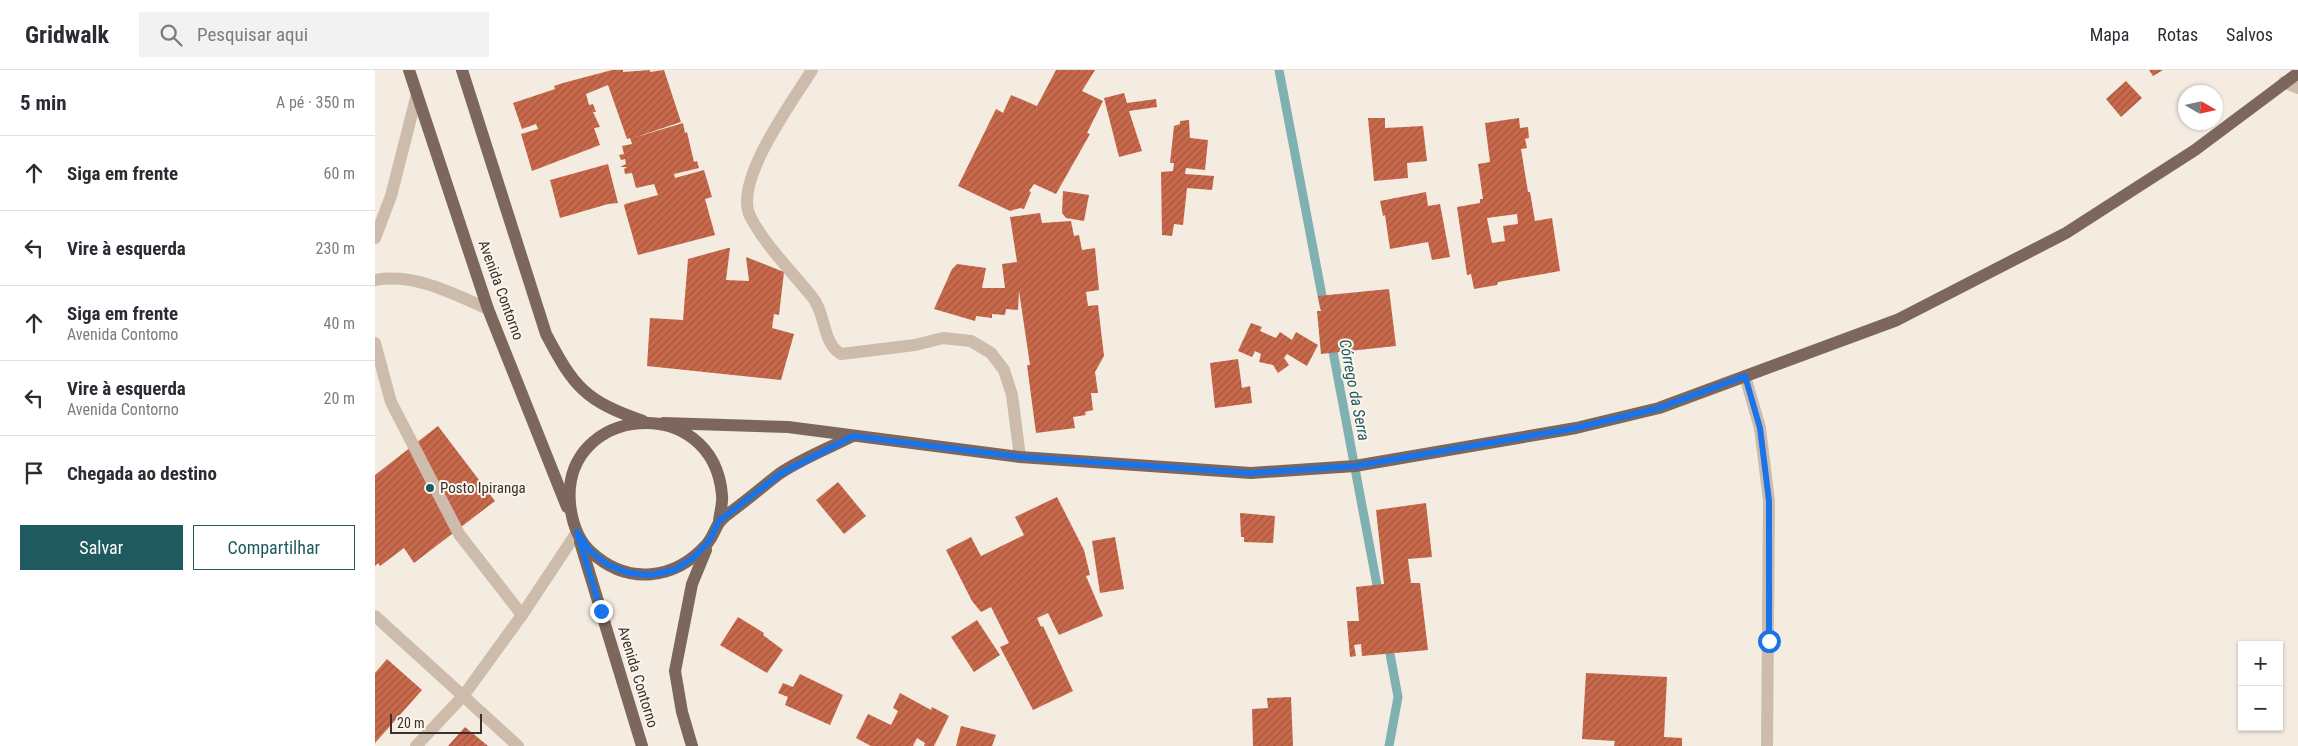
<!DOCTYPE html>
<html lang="pt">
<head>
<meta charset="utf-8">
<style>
	:root { --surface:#fff; --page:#f2f2f3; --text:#2b2b33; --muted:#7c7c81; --line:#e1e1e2; --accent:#1f5a5e }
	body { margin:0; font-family:"Roboto Condensed",sans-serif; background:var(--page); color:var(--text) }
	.controls { position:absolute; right:15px; bottom:15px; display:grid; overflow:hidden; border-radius:0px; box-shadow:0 1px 4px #0004 }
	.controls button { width:45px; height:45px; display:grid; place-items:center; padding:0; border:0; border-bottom:1px solid var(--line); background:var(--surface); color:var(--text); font:25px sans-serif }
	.compass { position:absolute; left:1803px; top:15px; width:45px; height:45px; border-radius:50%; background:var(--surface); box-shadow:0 1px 4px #0004; rotate:99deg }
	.scale { position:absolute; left:15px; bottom:12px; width:92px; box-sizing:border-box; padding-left:5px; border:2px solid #3b302b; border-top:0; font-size:14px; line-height:18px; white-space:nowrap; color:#3b302b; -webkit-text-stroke:4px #fbf5ee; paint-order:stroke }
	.stop { position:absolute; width:15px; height:15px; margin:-11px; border:4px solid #1a73e8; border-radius:50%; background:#fff }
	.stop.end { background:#1a73e8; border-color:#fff; box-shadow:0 1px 5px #0008 }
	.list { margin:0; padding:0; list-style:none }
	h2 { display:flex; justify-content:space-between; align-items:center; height:65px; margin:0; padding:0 20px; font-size:21px }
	h2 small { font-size:16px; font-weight:400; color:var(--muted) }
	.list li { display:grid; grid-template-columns:32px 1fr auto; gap:15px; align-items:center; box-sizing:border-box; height:75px; padding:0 20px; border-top:1px solid var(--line) }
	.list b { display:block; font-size:19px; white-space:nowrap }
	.list p { margin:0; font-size:16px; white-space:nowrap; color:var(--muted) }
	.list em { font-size:16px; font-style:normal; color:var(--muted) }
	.actions { display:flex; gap:10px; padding:15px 20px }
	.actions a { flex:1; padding:11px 0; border:1px solid var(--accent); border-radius:0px; text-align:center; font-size:18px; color:var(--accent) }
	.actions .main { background:var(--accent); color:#fff }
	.icon { flex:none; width:28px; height:28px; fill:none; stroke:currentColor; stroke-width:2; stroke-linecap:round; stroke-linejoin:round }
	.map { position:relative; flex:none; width:1923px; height:676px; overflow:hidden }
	header { display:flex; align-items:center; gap:30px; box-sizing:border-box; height:70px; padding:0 25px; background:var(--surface); border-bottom:1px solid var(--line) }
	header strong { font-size:24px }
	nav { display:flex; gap:28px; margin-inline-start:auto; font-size:18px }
	.search { width:350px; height:45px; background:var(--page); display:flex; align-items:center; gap:12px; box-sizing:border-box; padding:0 18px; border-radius:0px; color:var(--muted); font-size:19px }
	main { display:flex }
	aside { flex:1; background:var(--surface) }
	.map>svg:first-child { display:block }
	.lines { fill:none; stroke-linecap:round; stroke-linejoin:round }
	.stream { stroke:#7fb0b2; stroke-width:9 }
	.building { fill:url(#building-hatch); fill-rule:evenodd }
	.minor { stroke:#cdbbac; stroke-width:12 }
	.major { stroke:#7d675c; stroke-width:12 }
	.route { stroke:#1a73e8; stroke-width:6 }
	.poi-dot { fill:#1f5a5e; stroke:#fbf5ee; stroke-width:2 }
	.labels { text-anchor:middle; stroke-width:4; stroke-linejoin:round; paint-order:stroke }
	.street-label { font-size:15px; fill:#3b302b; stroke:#fbf5ee }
	.poi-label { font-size:15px; fill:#3b302b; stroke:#fbf5ee; text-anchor:start }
	.water-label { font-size:16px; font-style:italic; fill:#1f5a5e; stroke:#fbf5ee }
</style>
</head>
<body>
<header>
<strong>Gridwalk</strong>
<div class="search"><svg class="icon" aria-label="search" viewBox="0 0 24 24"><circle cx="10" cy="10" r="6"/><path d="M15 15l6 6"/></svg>Pesquisar aqui</div>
<nav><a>Mapa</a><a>Rotas</a><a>Salvos</a></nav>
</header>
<main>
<aside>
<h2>5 min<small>A pé · 350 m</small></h2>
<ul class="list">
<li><svg class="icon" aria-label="ahead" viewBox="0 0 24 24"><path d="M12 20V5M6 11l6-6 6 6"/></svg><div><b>Siga em frente</b></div><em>60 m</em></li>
<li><svg class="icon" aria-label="left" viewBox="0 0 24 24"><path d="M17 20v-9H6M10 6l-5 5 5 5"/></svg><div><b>Vire à esquerda</b></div><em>230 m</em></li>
<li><svg class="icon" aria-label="ahead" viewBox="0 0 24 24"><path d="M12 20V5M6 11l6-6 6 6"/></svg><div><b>Siga em frente</b><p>Avenida Contomo</p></div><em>40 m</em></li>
<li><svg class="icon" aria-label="left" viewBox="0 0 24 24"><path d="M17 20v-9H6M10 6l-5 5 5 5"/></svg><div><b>Vire à esquerda</b><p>Avenida Contorno</p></div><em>20 m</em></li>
<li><svg class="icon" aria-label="arrive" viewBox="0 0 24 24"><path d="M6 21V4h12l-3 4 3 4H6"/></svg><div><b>Chegada ao destino</b></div></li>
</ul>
<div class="actions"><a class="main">Salvar</a><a>Compartilhar</a></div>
</aside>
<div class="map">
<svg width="1923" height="676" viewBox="0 0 1923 676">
	<defs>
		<pattern id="building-hatch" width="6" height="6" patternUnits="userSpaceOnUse" patternTransform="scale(1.25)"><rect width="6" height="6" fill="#c8694b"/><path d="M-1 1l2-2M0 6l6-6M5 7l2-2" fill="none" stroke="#a4573f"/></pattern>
	</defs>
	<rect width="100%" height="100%" fill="#f4ebe1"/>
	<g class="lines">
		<g class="stream">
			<path d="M904,0L949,236"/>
			<path d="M956,271L1004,526"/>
			<path d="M1013,573L1023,627L1014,676"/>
		</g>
	</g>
	<g class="building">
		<path d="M237,0H248V2L275,0V2L289,0L306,52L258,68L308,53L310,63L312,62L319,92L322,91L324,98L299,104L300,108L329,100L337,127L330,129L340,165L263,185L249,136L250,134L283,125L279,114L261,118L257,103L250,104L249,99L252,97H245L251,94L250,89L246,90L244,85L249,84L247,76L257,74L255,68L252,69L233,15L211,24L214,35L218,34L221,42H218L225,57L219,58L225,75L157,101L146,64L163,59L161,54L147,59L138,33L180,19L179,16L188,13Z"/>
		<path d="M681,0H720L707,21L728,31L712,63L715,64L681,124L659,114L654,121L656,122L649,139L645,138L635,141L583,116L621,39L628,43L636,25L662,36Z"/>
		<path d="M1774,0H1788L1778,6Z"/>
		<path d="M1751,11L1767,28L1746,47L1731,29Z"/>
		<path d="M749,23L752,33L781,29L782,37L754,41L767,81L744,87L729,28Z"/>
		<path d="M993,48H1010V58L1048,56L1052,91L1032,93L1033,108L999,111Z"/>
		<path d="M1144,48L1145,58L1153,57L1154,68L1150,69L1152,78L1146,79L1153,122H1155L1160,151L1177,148L1185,201L1123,212L1122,215L1099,219L1096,204L1092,205L1082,137L1105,133V129H1108L1103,94L1115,92L1110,53ZM1142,144L1143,154L1128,156L1130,171L1117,173L1112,148Z"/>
		<path d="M814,50L815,68L833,70L830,100L811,98L810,104L839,106L837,120L812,118L808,155L799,154L797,166L787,165L786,102L798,101L799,93H795L799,56L805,54V51Z"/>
		<path d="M233,94L243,133L233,134L185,148L175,110Z"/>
		<path d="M688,121L714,125L709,151L691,148L687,143Z"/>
		<path d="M1051,122L1053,136L1065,134L1075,187L1057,190L1053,172L1015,179L1010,145L1008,146L1005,131Z"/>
		<path d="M665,143L667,153L696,151L699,166L704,165L707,180L720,178L724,220L711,222L713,236L723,235L729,286L720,302L723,323H716L718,340L710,342L711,345L698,347L700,358L661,363L652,295H655L644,221L643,240L631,239L630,245L617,244V248L601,246L600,251L559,239L577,199L582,194L611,198L607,218H630L627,194L642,192L635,147Z"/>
		<path d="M353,178H355L351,210L374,211L371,187L409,202L404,245L399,244L397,258L419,264L406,310L272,296L275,248L308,250L313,189Z"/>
		<path d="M1014,219L1021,276L946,284L942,241H946L943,226Z"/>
		<path d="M876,253L887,257L885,261L901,268L905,262L917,270L921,262L943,275L932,296L912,284L909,288L914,295L903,303L898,295L884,292L886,284L880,281L877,287L863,281Z"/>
		<path d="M863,289L867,318L875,316L877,333L840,338L835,293Z"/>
		<path d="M63,356L120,431L39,493L29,478L5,496L3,493L0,496V405Z"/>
		<path d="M463,412L491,446L469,464L441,430Z"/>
		<path d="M682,427L709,480L715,505L711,506L728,546L684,565L673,543L662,548L666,557L668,556L698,621L658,640L625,577L634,573L616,537L606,542L597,531L571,480L596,467L606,486L649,465L640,447Z"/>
		<path d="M1051,433L1057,487L1033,489L1036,513H1045L1053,580L987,586L986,574L979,575L981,586L975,587L972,551H984L981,517L1009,514L1001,440Z"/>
		<path d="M865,443L900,446L898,473L869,472V467H866Z"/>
		<path d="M740,467L749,519L725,523L717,471Z"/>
		<path d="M363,547L389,563L388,565L408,580L392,603L345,575Z"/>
		<path d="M602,550L625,585L599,602L576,567Z"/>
		<path d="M12,589L47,620L0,673V603Z"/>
		<path d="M1211,603L1292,607L1289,667L1307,668V676H1239L1240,671L1207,669Z"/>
		<path d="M425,604L468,625L455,655L410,635L413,627L403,623L408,613L418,617Z"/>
		<path d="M525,623L556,640L557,637L574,646L559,676H549L550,673L542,668L538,676H496L481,668L493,644L516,655L523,641L518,638Z"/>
		<path d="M916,627L918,676H878L877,639L893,638L892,628Z"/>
		<path d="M586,656L621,665L617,676H581Z"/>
		<path d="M90,657L113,676H73Z"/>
	</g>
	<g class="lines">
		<g class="minor">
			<path d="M437,0C418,31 358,111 375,146C389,174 418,203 438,228C451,244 447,273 466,284L540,275L568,268L596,271L616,283L629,300L637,325L645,387"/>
			<path d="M1909,12L1923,18"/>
			<path d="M0,168L16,126L42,24"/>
			<path d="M0,210C40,203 77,223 113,239"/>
			<path d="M0,273L16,332L84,464L147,545"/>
			<path d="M1370,306L1385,358L1394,431L1392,676"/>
			<path d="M0,546L143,676"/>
			<path d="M41,676L89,625L147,545L202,462"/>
		</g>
		<g class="major">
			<path d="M34,0L113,239L192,437"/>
			<path d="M87,0L171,264C199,317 210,331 268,351"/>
			<path d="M288,353L413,357L645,387L876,403L980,396L1201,358L1284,338L1522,250L1691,163L1820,80L1923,3"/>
			<path d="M344,451C345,442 348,433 347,425C338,321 186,335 195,434C197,452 203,470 216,482C253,516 300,510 332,474C342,462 339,454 353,444C371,431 387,417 404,404C426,389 454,378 478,366"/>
			<path d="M205,472L267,676"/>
			<path d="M317,676L307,642L300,601L317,514L331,480"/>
		</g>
	</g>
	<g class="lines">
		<path class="route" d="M226,541L202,462L215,481L233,495L254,503L276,505L299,500L318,488L334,471L344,451L405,404L478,366L645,387L876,403L980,396L1201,358L1284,338L1370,306L1385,358L1394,431V571"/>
	</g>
	<circle class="poi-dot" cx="55" cy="418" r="5"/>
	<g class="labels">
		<g class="street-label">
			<text transform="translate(126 220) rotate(70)" y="5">Avenida Contorno</text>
			<text transform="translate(263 607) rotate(73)" y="5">Avenida Contorno</text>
		</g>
		<g class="poi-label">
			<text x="65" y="423">Posto Ipiranga</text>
		</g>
		<g class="water-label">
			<text transform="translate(980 320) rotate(79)" y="6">Córrego da Serra</text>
		</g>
	</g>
</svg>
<div class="controls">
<button>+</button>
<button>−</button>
</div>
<svg class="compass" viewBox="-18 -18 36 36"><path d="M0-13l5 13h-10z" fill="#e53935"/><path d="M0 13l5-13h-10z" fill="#7c7c81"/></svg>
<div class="scale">20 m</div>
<div class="stop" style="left:1394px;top:571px"></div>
<div class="stop end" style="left:226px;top:541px"></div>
</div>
</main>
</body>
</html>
